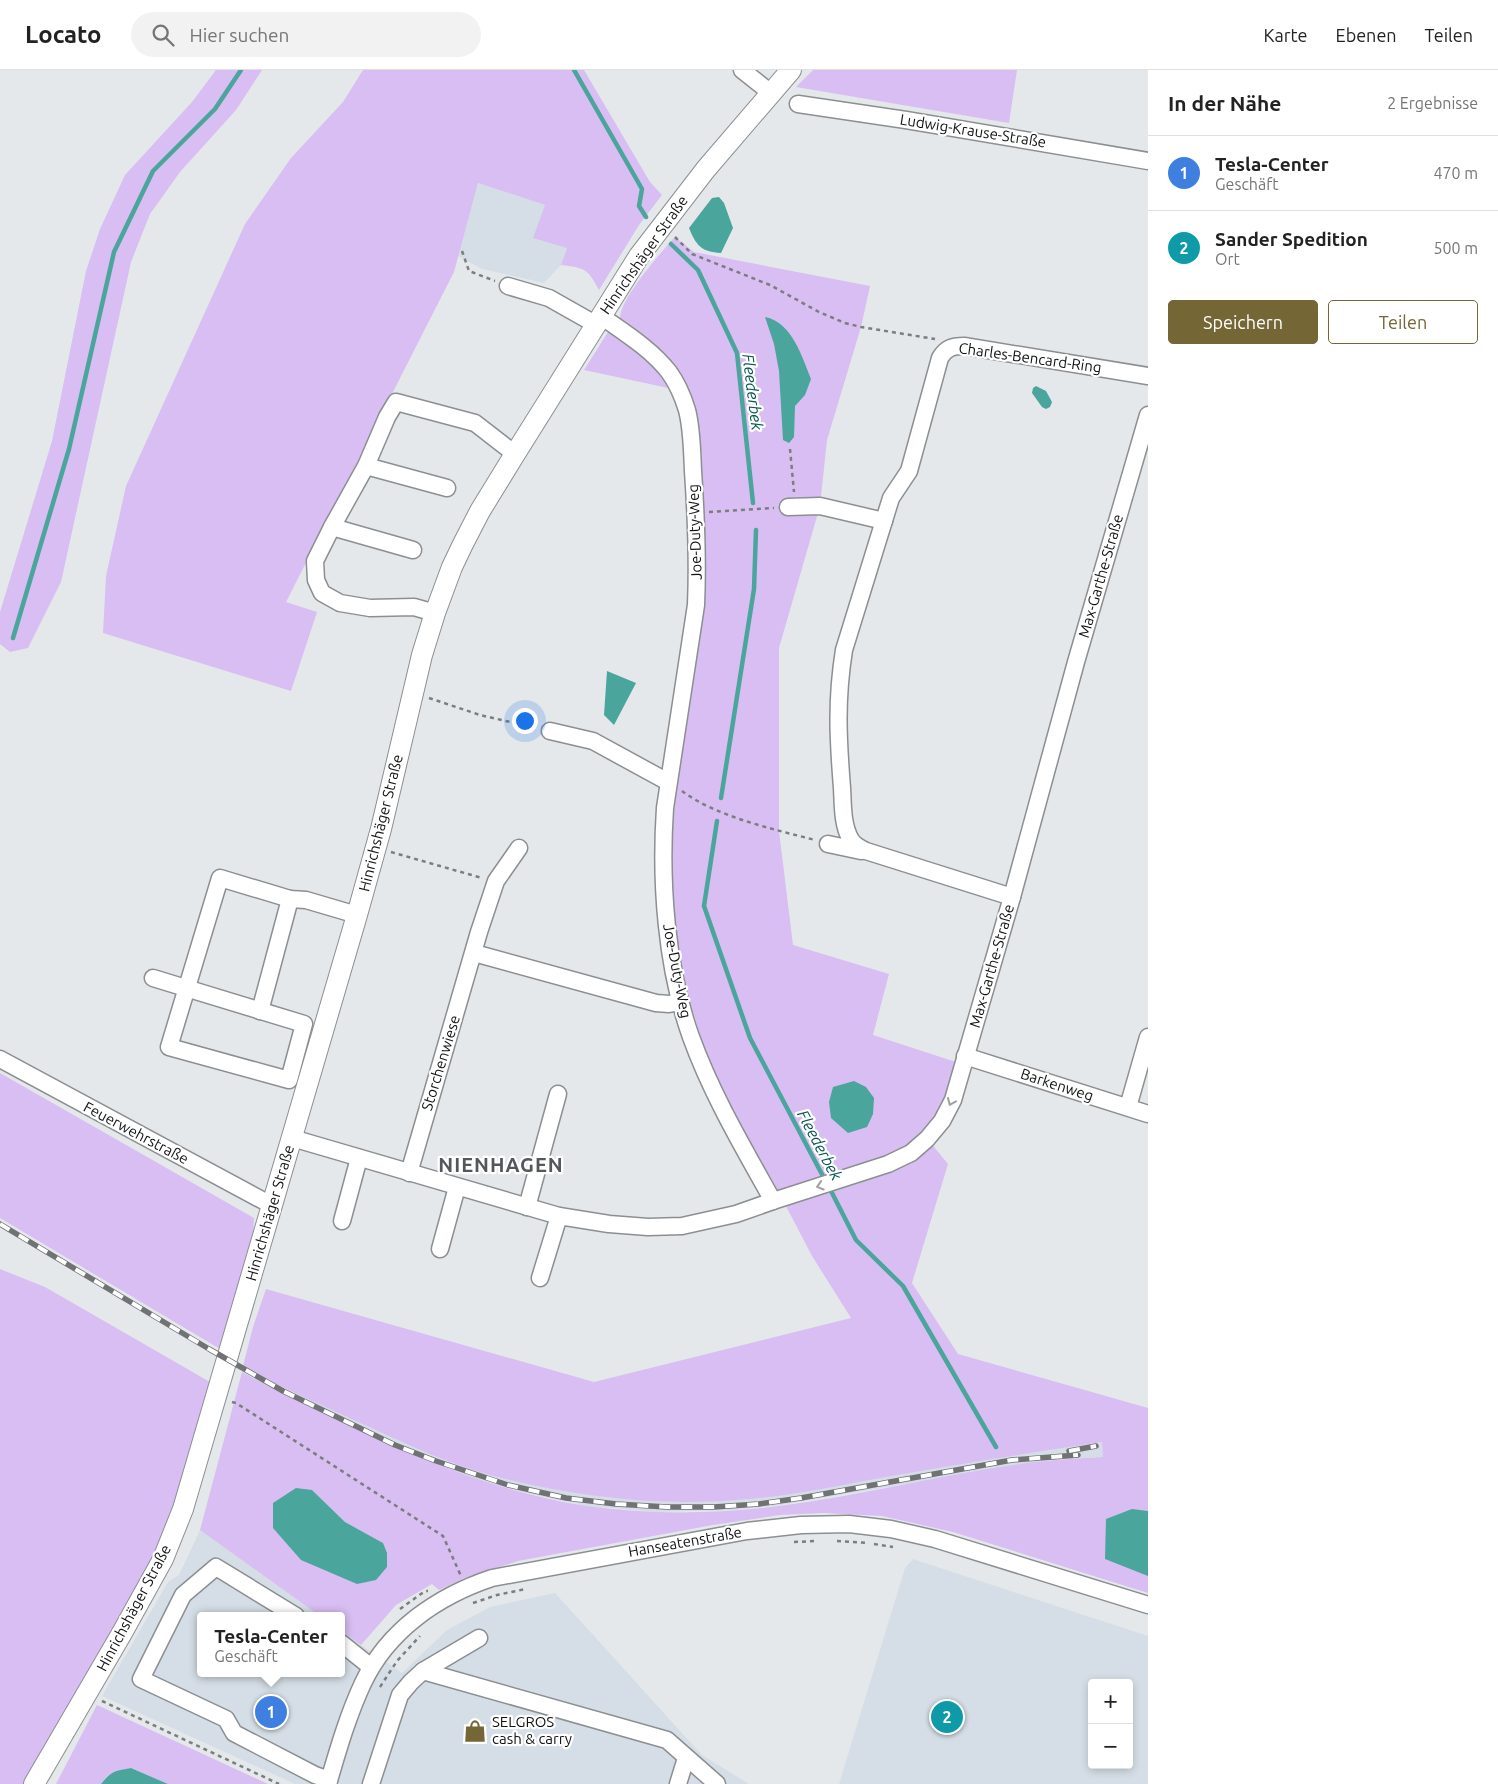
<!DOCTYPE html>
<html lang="de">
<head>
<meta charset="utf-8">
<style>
	:root { --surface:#fff; --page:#f2f2f2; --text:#222; --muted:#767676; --line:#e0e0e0; --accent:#746735 }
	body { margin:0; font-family:Ubuntu,sans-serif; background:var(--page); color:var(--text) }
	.controls { position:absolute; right:15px; bottom:15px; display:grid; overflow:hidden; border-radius:5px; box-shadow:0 2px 8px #0003 }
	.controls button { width:45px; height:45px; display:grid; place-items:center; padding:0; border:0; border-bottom:1px solid var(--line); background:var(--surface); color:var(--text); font:25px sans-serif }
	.you { position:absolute; left:524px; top:650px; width:18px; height:18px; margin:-12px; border:4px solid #fff; border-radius:50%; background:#1a73e8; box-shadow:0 0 0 8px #1a73e833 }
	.badge { display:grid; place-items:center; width:32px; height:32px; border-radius:50%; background:var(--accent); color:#fff; font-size:16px; font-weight:700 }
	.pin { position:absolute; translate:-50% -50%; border:2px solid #fff; box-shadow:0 1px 5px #0006 }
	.popup { position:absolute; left:197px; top:1542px; width:148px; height:65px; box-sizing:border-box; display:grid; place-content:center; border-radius:5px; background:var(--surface); filter:drop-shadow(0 1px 4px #0005); font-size:16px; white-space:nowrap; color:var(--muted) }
	.popup b { font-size:19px; color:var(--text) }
	.popup::after { content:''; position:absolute; left:50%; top:100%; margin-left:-10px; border:10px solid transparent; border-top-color:var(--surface) }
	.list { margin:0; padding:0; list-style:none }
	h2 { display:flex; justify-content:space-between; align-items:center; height:65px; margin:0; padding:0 20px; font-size:21px }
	h2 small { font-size:16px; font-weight:400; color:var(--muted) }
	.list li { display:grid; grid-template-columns:32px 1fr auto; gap:15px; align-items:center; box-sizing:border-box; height:75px; padding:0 20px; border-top:1px solid var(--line) }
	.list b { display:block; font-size:19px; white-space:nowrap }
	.list p { margin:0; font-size:16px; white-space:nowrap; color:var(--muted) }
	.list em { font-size:16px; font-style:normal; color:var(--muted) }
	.actions { display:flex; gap:10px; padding:15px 20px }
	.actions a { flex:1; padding:11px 0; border:1px solid var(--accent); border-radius:5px; text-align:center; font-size:18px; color:var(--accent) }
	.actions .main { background:var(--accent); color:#fff }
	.icon { flex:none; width:28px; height:28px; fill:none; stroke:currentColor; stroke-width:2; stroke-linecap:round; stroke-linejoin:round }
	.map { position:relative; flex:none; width:1148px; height:1714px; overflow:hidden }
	header { display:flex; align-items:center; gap:30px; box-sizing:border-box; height:70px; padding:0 25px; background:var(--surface); border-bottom:1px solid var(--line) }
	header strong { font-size:24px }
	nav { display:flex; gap:28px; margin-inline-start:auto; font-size:18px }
	.search { width:350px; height:45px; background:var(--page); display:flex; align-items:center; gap:12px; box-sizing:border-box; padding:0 18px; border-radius:28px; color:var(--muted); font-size:19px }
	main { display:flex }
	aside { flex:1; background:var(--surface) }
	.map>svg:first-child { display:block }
	.built { fill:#d5dee6; fill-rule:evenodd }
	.green { fill:#d8bef2; fill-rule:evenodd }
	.water { fill:#4aa59c }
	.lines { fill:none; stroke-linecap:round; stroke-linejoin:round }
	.stream { stroke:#4aa59c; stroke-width:4.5 }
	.minor-casing { stroke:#8c8f91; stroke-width:19 }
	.major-casing { stroke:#8c8f91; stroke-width:22 }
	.path { stroke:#7b7d7e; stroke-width:2.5; stroke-dasharray:4 4; stroke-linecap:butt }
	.minor { stroke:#fff; stroke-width:16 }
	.major { stroke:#fff; stroke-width:20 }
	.rail-casing { stroke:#707273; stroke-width:5.5 }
	.rail { stroke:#fff; stroke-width:4; stroke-dasharray:11; stroke-linecap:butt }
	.oneway { stroke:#a0a0a0 }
	.labels { text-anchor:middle; stroke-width:4.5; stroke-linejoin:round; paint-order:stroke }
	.street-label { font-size:15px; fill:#111212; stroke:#fff }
	.poi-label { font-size:15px; fill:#111212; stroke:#fff; text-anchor:start }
	.water-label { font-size:16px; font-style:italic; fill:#055751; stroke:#fff }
	.district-label { font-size:20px; font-weight:bold; letter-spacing:1px; fill:#55585a; stroke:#fff }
</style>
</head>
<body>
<header>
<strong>Locato</strong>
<div class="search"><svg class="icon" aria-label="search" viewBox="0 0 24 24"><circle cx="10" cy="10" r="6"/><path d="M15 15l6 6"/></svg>Hier suchen</div>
<nav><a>Karte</a><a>Ebenen</a><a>Teilen</a></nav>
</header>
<main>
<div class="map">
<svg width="1148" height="1714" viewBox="0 0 1148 1714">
	<rect width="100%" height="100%" fill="#e5e8eb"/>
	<g class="built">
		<path d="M478,113L545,135L567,178L561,195L544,213L482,199L458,186Z"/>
		<path d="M234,1290L286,1319L438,1387L479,1402L557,1420L612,1428L670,1432L736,1430L786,1424L1003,1386L1102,1372L1103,1387L1043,1391L781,1435L732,1440L656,1442L587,1436L530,1424L476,1409L393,1377L267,1316L232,1296Z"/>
		<path d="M200,1460L320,1546H201V1603H341V1561L402,1603L447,1560L490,1537L555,1523L702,1685L749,1714H295L102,1626L168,1512L179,1505Z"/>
		<path d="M913,1489L1148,1566V1714H839L905,1498ZM1092,1613H1129V1695H1092Z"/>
	</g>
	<g class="green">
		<path d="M216,0H262L236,40L180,102L150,144L131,192L61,512L28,578L10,582L0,574V542L52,371L86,201L100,159L125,105L192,32Z"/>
		<path d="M363,0H584L650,112L662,125L639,155L599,220C587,198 585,198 561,195L567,178L533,168L545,135L478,113L454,202L286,532L317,542L291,621L103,563L106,506L126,416L245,154L291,88L343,32Z"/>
		<path d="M813,0H1017L1009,53L796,17Z"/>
		<path d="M675,167L694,182L870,216L861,257L827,370L820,436L779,578V761L793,875L889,904L873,965L959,993L943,1043L925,1066L948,1094L912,1213L958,1284L1148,1338V1523L953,1462L882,1446L823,1443L780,1445L713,1455L518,1491L467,1507L439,1520L432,1514L396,1535L361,1575L341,1561V1546H320L200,1460L242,1302C274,1320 308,1336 342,1352C420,1390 501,1423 587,1436C650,1445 716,1444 779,1436C858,1426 935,1406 1014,1395C1043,1390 1073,1389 1103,1387L1102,1372C1030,1383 958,1394 886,1407C836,1416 786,1427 736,1430C650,1437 562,1425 479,1402C437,1389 396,1369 356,1351C317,1333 279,1317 243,1296L253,1257L266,1219L594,1312L851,1248L812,1186L775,1115L733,1043L705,982L678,891L673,858L669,771L687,614L699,400L669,293L635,259L620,249C619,230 661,182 675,167ZM312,1420L345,1452L383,1473L273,1433Z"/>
		<path d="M608,262C634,261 658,301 673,319L584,300Z"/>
		<path d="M0,1003L254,1148L253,1165L220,1279L0,1148Z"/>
		<path d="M0,1199L45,1217L210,1312L175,1435L155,1489L26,1714H0Z"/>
		<path d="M97,1635L268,1714H168L131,1698L107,1706L101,1714H56Z"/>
	</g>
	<g class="water">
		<path d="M719,127L724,133L733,158L721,183C701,182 696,175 689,158L712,128Z"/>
		<path d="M765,247C792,252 802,287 811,309L805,325L795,336L794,367L789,373L783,370L779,301L774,274Z"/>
		<path d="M1036,316L1046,321L1052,332L1050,337L1046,339L1042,337L1032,323L1033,318Z"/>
		<path d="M607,601L636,613L614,655L604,645Z"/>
		<path d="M854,1011L866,1017L874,1028L873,1044L867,1057L848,1063L831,1048L829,1032L833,1017Z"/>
		<path d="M296,1418L312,1420L345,1452L383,1473L387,1483V1497L376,1510L357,1514L301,1490L273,1458V1433Z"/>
		<path d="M1132,1439L1148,1441V1506L1105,1489L1106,1449Z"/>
		<path d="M131,1698L168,1714H101C111,1701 115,1701 131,1698Z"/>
	</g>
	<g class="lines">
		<g class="stream">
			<path d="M574,0L642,119L639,136L646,147"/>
			<path d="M671,174L698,200L737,283L753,433"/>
			<path d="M13,568L69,379L114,182L153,101L215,39L241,0"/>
			<path d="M721,728L754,519L756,460"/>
			<path d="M717,751L704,836L750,968L825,1110"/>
			<path d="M829,1117L856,1170L903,1216L996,1377"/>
		</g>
		<defs>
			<g id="minor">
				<path d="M742,0L771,23"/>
				<path d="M798,34L906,50L1148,91"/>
				<path d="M508,216L549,228L595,254"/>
				<path d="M601,246C625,263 651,279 669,302C677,313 683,327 687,340C692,359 692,381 693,401C696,445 698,490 696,535L665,738C660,812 666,897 691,967C712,1025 743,1077 773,1131"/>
				<path d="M366,396L447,418"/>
				<path d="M788,437L820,436L884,451"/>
				<path d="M332,457L413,480"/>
				<path d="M435,543L414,537L370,538L340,533L322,523L316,510L315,491L332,457L366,396L387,347L396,332L475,353L515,384"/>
				<path d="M550,661L593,671L668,712"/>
				<path d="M828,774L861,781"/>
				<path d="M1012,827L866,781C860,778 855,776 851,770C842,755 843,734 842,718C838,668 836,630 844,580L891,428L909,401L940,288C946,278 952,276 964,276L1148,306"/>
				<path d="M474,883L656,933L669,934L680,932"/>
				<path d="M153,908L304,954L289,1010L169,977L220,808L290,829L306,830L357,845"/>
				<path d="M260,941L290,829"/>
				<path d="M965,986L1148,1044"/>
				<path d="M0,989L273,1136"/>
				<path d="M1128,1037L1148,967"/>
				<path d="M292,1068L559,1146L609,1154L648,1157L682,1156L736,1144L773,1131L888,1094L911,1083L927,1069L942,1051L953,1030L1012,827L1076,592L1148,345"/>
				<path d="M409,1103L479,862L496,811L519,778"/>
				<path d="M527,1137L558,1024"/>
				<path d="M342,1151L359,1088"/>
				<path d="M440,1179L457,1117"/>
				<path d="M540,1208L559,1146"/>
				<path d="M296,1546L216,1497L183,1525L141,1609L226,1649L234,1663L315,1705L329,1710"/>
				<path d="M479,1568L423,1601L667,1670L717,1714"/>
				<path d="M341,1573L371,1597"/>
				<path d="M328,1714C338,1680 348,1645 363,1613C388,1560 438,1526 492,1508L747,1461L801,1455L849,1454L891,1459L935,1469L1148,1535"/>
				<path d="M371,1714L400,1625L411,1612L423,1601"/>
				<path d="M678,1714L686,1688"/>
			</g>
			<path id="major" d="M34,1714L122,1563L163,1489L183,1439L357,845L381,759L422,585L435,543L452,497L463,474L480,441L515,384L639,186L706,99L791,0"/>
		</defs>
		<use href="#minor" class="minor-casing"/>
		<use href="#major" class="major-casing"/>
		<g class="path">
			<path d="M675,167L692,184L770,215L819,242L845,253L861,257L935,269"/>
			<path d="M462,181L469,201L495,211"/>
			<path d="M790,379L794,422"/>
			<path d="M709,442L774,438"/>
			<path d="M429,628L480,645L536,658"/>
			<path d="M682,721C717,747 773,759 815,770"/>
			<path d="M391,782L482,808"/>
			<path d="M232,1332L236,1333L443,1466L461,1506"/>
			<path d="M837,1471L869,1473"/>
			<path d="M794,1472L816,1471"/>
			<path d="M874,1474L893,1477"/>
			<path d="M473,1533L497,1525L526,1519"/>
			<path d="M400,1539L425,1521H428"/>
			<path d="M380,1617L397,1591L420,1566"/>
			<path d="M102,1631L279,1714"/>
		</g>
		<use href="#minor" class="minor"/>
		<use href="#major" class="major"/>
		<defs>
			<g id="rail">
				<path d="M0,1154L209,1279L283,1321L395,1375L436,1391L508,1415L566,1428L616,1434L667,1437H714L759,1434L801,1428L1012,1390L1078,1385"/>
				<path d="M1069,1381L1096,1376"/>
			</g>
		</defs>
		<use href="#rail" class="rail-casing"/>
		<use href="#rail" class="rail"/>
	</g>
	<defs><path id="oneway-chevron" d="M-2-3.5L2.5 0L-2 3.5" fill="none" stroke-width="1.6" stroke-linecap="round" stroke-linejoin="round" transform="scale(1.25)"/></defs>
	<g class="oneway">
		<use href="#oneway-chevron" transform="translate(951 1032) rotate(113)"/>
		<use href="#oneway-chevron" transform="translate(820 1116) rotate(163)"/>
	</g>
	<defs>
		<symbol id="shop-bare" viewBox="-9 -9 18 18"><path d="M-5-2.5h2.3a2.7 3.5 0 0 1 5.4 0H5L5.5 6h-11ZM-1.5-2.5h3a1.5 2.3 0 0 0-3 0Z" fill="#746735" stroke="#fff" stroke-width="2.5" paint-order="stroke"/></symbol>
	</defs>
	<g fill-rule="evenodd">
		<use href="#shop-bare" x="459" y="1645" width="32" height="32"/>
	</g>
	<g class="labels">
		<g class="street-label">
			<text transform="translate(973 61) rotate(9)" y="5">Ludwig-Krause-Straße</text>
			<text transform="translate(644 185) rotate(-55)" y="5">Hinrichshäger Straße</text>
			<text transform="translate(1030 288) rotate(8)" y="5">Charles-Bencard-Ring</text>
			<text transform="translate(695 462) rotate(-92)" y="5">Joe-Duty-Weg</text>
			<text transform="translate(1101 506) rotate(-74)" y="5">Max-Garthe-Straße</text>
			<text transform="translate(381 753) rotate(-76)" y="5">Hinrichshäger Straße</text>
			<text transform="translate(992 896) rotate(-74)" y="5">Max-Garthe-Straße</text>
			<text transform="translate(677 901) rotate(79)" y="5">Joe-Duty-Weg</text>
			<text transform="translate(441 993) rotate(-73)" y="5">Storchenwiese</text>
			<text transform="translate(1057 1015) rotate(18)" y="5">Barkenweg</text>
			<text transform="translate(136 1063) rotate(28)" y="5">Feuerwehrstraße</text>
			<text transform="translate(270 1143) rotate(-74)" y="5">Hinrichshäger Straße</text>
			<text transform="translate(685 1472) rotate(-10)" y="5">Hanseatenstraße</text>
			<text transform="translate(134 1538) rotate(-62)" y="5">Hinrichshäger Straße</text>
		</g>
		<g class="poi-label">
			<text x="492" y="1657">SELGROS<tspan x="492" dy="17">cash &amp; carry</tspan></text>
		</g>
		<g class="water-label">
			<text transform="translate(753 322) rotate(83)" y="6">Fleederbek</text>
			<text transform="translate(820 1075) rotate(62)" y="6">Fleederbek</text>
		</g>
		<g class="district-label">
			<text x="501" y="1102">NIENHAGEN</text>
		</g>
	</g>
</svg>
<div class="controls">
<button>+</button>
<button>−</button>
</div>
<div class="you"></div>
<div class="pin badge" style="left:271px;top:1642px;background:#3f7fe0">1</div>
<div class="popup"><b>Tesla-Center</b>Geschäft</div>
<div class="pin badge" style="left:947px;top:1647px;background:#0f9aa8">2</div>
</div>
<aside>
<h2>In der Nähe<small>2 Ergebnisse</small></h2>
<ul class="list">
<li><span class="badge" style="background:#3f7fe0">1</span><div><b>Tesla-Center</b><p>Geschäft</p></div><em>470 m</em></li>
<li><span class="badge" style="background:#0f9aa8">2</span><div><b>Sander Spedition</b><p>Ort</p></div><em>500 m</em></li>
</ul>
<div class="actions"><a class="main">Speichern</a><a>Teilen</a></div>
</aside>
</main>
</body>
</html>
